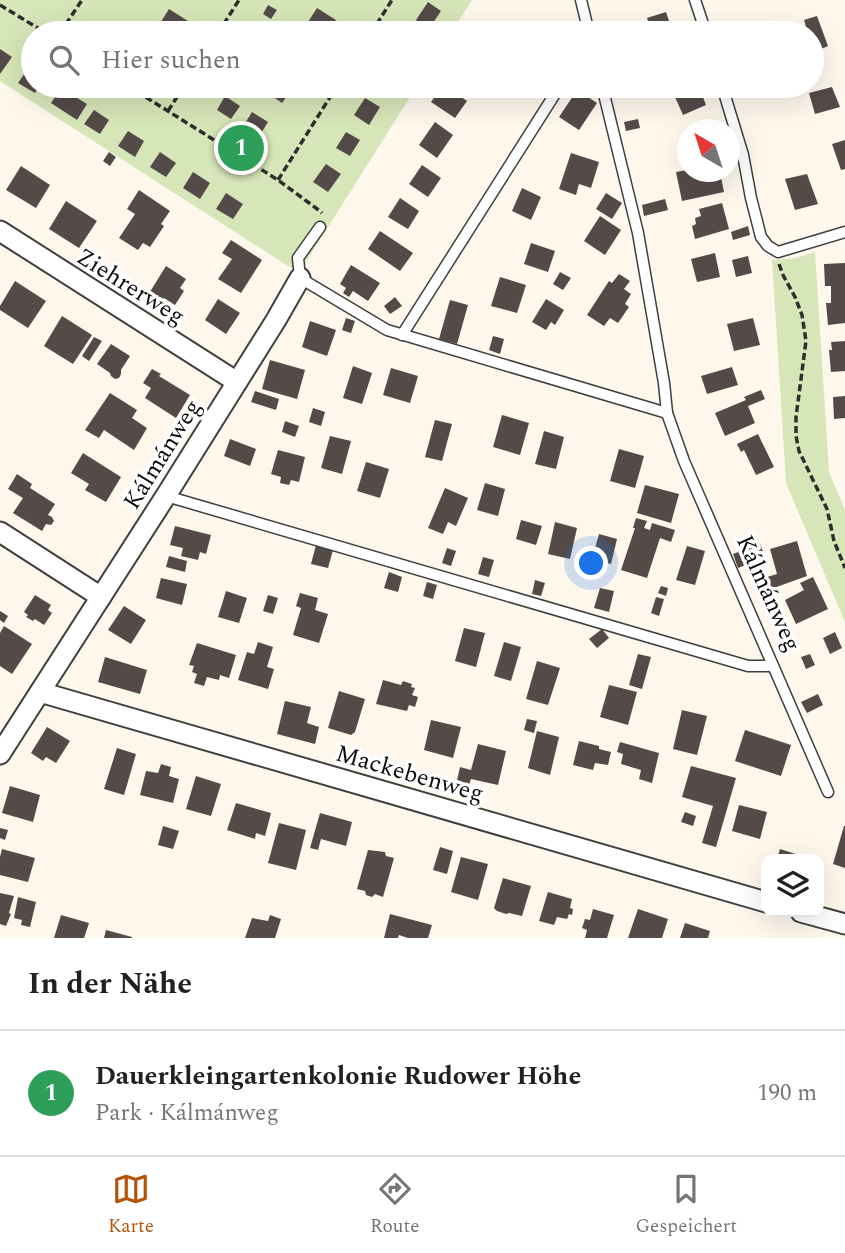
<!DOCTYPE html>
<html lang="de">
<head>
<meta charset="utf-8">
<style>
	:root { --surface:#fff; --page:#f2f2f2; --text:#202124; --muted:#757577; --line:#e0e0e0; --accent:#b45309 }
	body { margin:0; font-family:Spectral,serif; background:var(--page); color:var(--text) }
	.controls { position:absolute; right:21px; bottom:21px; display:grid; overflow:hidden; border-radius:14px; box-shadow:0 7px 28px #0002 }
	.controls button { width:63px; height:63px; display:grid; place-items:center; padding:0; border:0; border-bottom:2px solid var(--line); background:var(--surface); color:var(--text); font:35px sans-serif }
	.compass { position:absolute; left:677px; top:119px; width:63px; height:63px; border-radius:50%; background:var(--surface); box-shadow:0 7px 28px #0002; rotate:321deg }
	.you { position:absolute; left:592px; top:564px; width:24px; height:24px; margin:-18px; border:5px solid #fff; border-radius:50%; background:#1a73e8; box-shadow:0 0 0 10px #1a73e833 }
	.badge { display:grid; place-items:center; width:46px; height:46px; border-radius:50%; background:var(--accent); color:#fff; font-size:23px; font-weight:700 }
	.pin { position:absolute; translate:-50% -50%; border:4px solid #fff; box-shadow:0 2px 7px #0006 }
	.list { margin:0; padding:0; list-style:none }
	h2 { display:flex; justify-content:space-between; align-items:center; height:91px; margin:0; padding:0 28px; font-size:30px }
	h2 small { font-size:23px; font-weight:400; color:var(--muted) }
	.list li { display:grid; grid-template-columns:46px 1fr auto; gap:21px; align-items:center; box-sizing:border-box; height:126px; padding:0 28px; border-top:2px solid var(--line) }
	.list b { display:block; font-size:26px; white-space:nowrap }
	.list p { margin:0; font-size:23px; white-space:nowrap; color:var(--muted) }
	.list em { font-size:23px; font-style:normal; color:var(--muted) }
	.icon { flex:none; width:38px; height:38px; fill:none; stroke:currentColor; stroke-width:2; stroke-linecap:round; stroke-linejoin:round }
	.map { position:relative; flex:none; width:845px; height:938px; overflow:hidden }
	.search { position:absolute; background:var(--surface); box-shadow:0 7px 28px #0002; left:21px; right:21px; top:21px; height:77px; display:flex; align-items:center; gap:18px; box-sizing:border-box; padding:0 24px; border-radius:38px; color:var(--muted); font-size:26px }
	.sheet { height:217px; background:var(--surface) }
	nav { display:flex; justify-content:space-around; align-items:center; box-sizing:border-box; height:98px; border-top:2px solid var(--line); background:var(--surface); font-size:19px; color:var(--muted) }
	nav a { display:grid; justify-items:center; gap:4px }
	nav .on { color:var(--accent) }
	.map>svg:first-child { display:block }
	.green { fill:#d7e6b8 }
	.building { fill:#544b49 }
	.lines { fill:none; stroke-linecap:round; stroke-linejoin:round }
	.service-casing { stroke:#3f3f3f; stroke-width:13 }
	.minor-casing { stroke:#3f3f3f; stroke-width:23 }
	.path { stroke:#2e2e2e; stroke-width:3.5; stroke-dasharray:7 3.5; stroke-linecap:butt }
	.service { stroke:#fff; stroke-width:10 }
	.minor { stroke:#fff; stroke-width:19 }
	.labels { text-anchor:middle; stroke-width:7; stroke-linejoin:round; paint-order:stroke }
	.street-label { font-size:24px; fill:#0c0c0c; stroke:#fff }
</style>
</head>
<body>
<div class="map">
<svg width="845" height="938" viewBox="0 0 845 938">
	<rect width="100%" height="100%" fill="#fef7ec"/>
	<g class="green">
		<path d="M0,0H472L451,33H33V86H417L299,273L0,81Z"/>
		<path d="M815,252L829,472L845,510V622L786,483L772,260L796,258Z"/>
	</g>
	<g class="building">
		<path d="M428,2L441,11L429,29L416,20Z"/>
		<path d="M268,5L277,10L271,19L263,14Z"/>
		<path d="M317,8L336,20L327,33L308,22Z"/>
		<path d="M169,9L199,28L196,33H154Z"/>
		<path d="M666,12L672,30L660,33H652L647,18Z"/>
		<path d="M817,16L828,46L814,52L821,70L812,73V33H800L807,30L804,20Z"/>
		<path d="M506,25L516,33H499Z"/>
		<path d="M0,49L12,57L0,74Z"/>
		<path d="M29,67L33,70V86H40L35,93L18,83Z"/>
		<path d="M268,86H286L292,89L282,103L265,91Z"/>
		<path d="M377,86H397L391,95Z"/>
		<path d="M443,86H445L467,101L455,118L431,102Z"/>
		<path d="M479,86H504L497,96Z"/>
		<path d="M699,87L706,105L683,115L675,97Z"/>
		<path d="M832,87L840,107L815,114L809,93Z"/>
		<path d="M61,88L87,104L77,120L51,103Z"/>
		<path d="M577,90L597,103L579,130L559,117Z"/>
		<path d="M225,96L240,106L231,119L217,110Z"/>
		<path d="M365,98L380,107L369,125L354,115Z"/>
		<path d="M94,110L109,120L100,134L84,124Z"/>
		<path d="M252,112L268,122L260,135L244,125Z"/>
		<path d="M638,119L640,128L626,131L624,122Z"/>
		<path d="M435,122L453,135L437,158L419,145Z"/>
		<path d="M716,122L718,130H689V128Z"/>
		<path d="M128,131L144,141L135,157L118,146Z"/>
		<path d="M346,132L360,140L350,156L336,148Z"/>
		<path d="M845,140V169L841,170L832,144Z"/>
		<path d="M109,152L116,157L110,166L103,161Z"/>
		<path d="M160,152L176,163L166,177L150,167Z"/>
		<path d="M571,153L599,162L591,188L579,184L576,195L559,189Z"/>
		<path d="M326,164L341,174L328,192L313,182Z"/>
		<path d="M422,165L441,178L428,197L409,184Z"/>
		<path d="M21,166L50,185L36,208L6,190Z"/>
		<path d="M687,170V172H720L724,192L682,201L676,172Z"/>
		<path d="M193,172L210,183L200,199L183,188Z"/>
		<path d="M807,174L818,204L795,210L785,179Z"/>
		<path d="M522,188L541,197L531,220L512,211Z"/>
		<path d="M139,190L170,211L161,224L164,226L150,247L143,243L138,250L119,238L135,214L127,209Z"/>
		<path d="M226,193L243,204L233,219L216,209Z"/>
		<path d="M606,193L622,203L612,219L596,209Z"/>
		<path d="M400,198L419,211L408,229L388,217Z"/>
		<path d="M665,199L668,210L644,216L642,205Z"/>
		<path d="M66,201L97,221L79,248L49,229Z"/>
		<path d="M722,203L729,229L695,239L692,226L696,224L695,218L701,216L699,209Z"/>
		<path d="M600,216L621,230L605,255L584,241Z"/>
		<path d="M748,226L750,235L733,240L731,232Z"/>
		<path d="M380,231L413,253L400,271L368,249Z"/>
		<path d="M231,240L262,260L241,293L218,279L232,259L222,253Z"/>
		<path d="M531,243L555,251L548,272L524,264Z"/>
		<path d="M715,253L720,277L697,282L691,259Z"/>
		<path d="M748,256L752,273L736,277L732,260Z"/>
		<path d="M845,263V323L828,325L826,303H831V286H825L824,264Z"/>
		<path d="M351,265L380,283L368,301L353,291L349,297L343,293L346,288L340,284Z"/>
		<path d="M166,266L186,279L180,288L184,291L175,305L164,298L160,303L148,295Z"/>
		<path d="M560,272L571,278L563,290L553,284Z"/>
		<path d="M619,274L630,281L624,289L631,294L625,304L629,307L618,323L610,318L604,326L587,315L609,281L612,283Z"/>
		<path d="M500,277L526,285L517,313L491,306Z"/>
		<path d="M15,281L46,301L28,328L0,310V306Z"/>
		<path d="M395,297L402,306L390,314L384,306Z"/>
		<path d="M218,299L240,313L226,334L205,320Z"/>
		<path d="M546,299L564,310L555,325L551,322L546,330L532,322Z"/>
		<path d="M450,300L468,305L457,344L439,339Z"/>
		<path d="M62,316L92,335L73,364L44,346Z"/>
		<path d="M346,318L355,321L351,333L342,330Z"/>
		<path d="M753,318L760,345L734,351L727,324Z"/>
		<path d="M310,321L336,330L327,356L302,347Z"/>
		<path d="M493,336L504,339L500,354L489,350Z"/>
		<path d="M94,337L102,341L89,361L82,356Z"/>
		<path d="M845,341V371L831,372L829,350H832L831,342Z"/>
		<path d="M111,344L130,356L121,370V374L119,378L115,379L111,376L110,373L97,364Z"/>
		<path d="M270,360L305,370L297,399L262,389Z"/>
		<path d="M353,366L372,373L362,404L343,398Z"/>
		<path d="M732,367L738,385L707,394L701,376Z"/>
		<path d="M391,368L418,376L410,403L383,395Z"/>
		<path d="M152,369L161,374L159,376L190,395L176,418L145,398L151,388L143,383Z"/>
		<path d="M761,390L765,399L748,406L755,423L725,436L715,413L746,400L744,397Z"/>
		<path d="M255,391L279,399L276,410L251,402Z"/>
		<path d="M110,393L137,410L132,418L147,428L134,450L104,430L99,438L85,430Z"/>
		<path d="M845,396V418L834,419L833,397Z"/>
		<path d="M313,408L325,412L321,426L309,422Z"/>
		<path d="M502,415L529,423L520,455L493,447Z"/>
		<path d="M435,420L452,424L442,461L425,457Z"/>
		<path d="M285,421L299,426L295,437L282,432Z"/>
		<path d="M544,431L564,437L556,469L535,464Z"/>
		<path d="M758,434L774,467L756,475L744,450L741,452L737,444Z"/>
		<path d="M330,436L351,441L342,474L321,468Z"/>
		<path d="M230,439L256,449L250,466L224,456Z"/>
		<path d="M619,449L644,456L635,488L610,481Z"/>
		<path d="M278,450L305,457L299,482L291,480L289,485L280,483L281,477L271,474Z"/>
		<path d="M83,453L121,477L106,502L85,490L89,484L71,473Z"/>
		<path d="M366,462L389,469L380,498L357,491Z"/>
		<path d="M17,474L32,484L30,488L55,504L48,515L52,517L54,521L51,525L46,524L42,531L13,513L23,498L8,489Z"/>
		<path d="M485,483L505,489L498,516L477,510Z"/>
		<path d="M645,485L679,494L671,523L637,513Z"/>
		<path d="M445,488L468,498L456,526L448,522L443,534L428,528Z"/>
		<path d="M636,518L647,521L644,528L650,530L652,523L675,530L671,542L660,538L647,578L621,570L635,528H633Z"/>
		<path d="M521,520L542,526L536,545L516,539Z"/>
		<path d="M555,522L577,528L570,559L548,554Z"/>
		<path d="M175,526L211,535L206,554L200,552L198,560L181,556L183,548L170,545Z"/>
		<path d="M599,534L617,539L611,564L592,559Z"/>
		<path d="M797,541L807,576L771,589L767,577L777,574L770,549Z"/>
		<path d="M760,544L765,557L738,568L733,554Z"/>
		<path d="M316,545L333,550L328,568L311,564Z"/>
		<path d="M687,546L705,551L695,585L676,580Z"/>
		<path d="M447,548L456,551L451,566L442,563Z"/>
		<path d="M169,556L187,561L185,572L166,567Z"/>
		<path d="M483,557L494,560L489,577L478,574Z"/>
		<path d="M389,572L402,577L398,592L384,588Z"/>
		<path d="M813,577L828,609L796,624L785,600L804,590L800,583Z"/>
		<path d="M161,578L187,584L182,605L156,598Z"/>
		<path d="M535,580L545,583L541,596L532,594Z"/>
		<path d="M427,582L437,585L433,599L423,596Z"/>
		<path d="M661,586L668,588L666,596L658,593Z"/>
		<path d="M600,588L614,591L609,612L594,608Z"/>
		<path d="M226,591L247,598L239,623L218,617Z"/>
		<path d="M300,593L318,598L315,610L328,614L319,643L293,635L301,608L296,606Z"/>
		<path d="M35,595L51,605L48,610L52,613L44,625L35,619L33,621L26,617L28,615L24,612Z"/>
		<path d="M268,595L278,598L273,614L263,611Z"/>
		<path d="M656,597L664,599L659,616L651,613Z"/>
		<path d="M124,606L146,620L131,644L108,630Z"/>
		<path d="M0,611L8,616L4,623L0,620Z"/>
		<path d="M4,626L32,644L12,674L0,666V633Z"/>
		<path d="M464,628L485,633L476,667L455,661Z"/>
		<path d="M602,629L609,638L597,648L589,639Z"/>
		<path d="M835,632L842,648L830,654L823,638Z"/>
		<path d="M258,642L273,647L267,667L274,669L268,689L238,680L247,652L254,654Z"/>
		<path d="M504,642L521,647L511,681L494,676Z"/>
		<path d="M197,643L236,655L229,678L220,675L219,680L207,677L204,686L194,683L197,674L192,672L194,666L189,665Z"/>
		<path d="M638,654L651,657L642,689L629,685Z"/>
		<path d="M810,654L815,665L806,669L801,657Z"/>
		<path d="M105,657L147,670L140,694L98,682Z"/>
		<path d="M537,661L560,668L548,705L526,699Z"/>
		<path d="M383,680L401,685L403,681L412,684L411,687L415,688L412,695L418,697L415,707L409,705L407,711L376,704Z"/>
		<path d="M609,685L637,692L628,725L600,717Z"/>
		<path d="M339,691L365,699L355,732L351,735L328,728Z"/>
		<path d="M818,694L823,705L807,713L801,702Z"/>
		<path d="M285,701L311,707L307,723L319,727L315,744L277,734Z"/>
		<path d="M682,710L707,716L697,755L673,749Z"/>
		<path d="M527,719L537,721L534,733L524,730Z"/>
		<path d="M431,720L461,727L453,758L424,750Z"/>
		<path d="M47,727L70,741L56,763L46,757L43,761L31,753Z"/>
		<path d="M745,730L791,745L781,776L735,761Z"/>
		<path d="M537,731L559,737L550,775L528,768Z"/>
		<path d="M579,741L599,746V749L611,752L608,765L595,763L593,770L573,765Z"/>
		<path d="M620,742L659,753L652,783L639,779L641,770L621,764L623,754L617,752Z"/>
		<path d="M478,744L506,751L498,785L471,779L468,788L456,785L460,767L471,770Z"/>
		<path d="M117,748L136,754L124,795L104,789Z"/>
		<path d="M161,764L171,767L169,776L179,779L173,803L140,795L146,771L158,773Z"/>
		<path d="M691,766L736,778L716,847L702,843L713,806L682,797Z"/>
		<path d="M196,776L221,784L211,816L186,809Z"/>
		<path d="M10,786L40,795L33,822L2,813Z"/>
		<path d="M236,803L271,813L265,836L256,833L255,839L227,830Z"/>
		<path d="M739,805L767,812L760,839L732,831Z"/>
		<path d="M685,812L696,816L693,826L681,822Z"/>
		<path d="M320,813L352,822L346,846L321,839L318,850L310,848Z"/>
		<path d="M279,823L306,830L296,870L268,863Z"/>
		<path d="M163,826L179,831L173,849L158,845Z"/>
		<path d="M844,826H845V868L833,864Z"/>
		<path d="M0,828L8,830L5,840L0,838Z"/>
		<path d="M440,847L453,851L447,874L433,870Z"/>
		<path d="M2,849L35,858L28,882L0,875V857Z"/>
		<path d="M780,849L811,859H777Z"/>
		<path d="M368,850L385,852L386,856L394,858L383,897L375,894L372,897L366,895L365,891L357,889Z"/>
		<path d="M461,857L488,864L478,900L451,892Z"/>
		<path d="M503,878L531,886L522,916L509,913L506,914L497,911L494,908Z"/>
		<path d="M548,892L572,899L570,908L573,909L572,915L569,914L567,919L557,917L554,925L539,921Z"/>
		<path d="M0,893L14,896L9,913L11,914L6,926L0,924Z"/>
		<path d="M18,897L36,902L30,927L21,925L22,920L14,918Z"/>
		<path d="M593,909L614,915L607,938H585L587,930L582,928L585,919L590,920Z"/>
		<path d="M638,909L668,919L662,938H628Z"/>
		<path d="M390,914L432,925L428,938H408L399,935L398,938H384Z"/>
		<path d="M61,915L89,923L84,938H54Z"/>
		<path d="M270,915L281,919L275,938H245L252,918L268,921Z"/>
		<path d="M685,923L710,931L708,938H680Z"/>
		<path d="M106,930L132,937V938H104Z"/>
	</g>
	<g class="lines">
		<defs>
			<g id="service">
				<path d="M581,0L589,33"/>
				<path d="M695,0L706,33"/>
				<path d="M602,86L638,233L664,383L667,413L684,461L828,792"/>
				<path d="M722,86L743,155L751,198L761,237L768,246L778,252L845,232"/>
				<path d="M320,227L298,258L300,278L387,330L667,413"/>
				<path d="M402,335L560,86"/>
				<path d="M167,494L173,498L748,666H773"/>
			</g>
			<g id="minor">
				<path d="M0,231L237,382"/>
				<path d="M0,532L101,597"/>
				<path d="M40,692L766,902"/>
				<path d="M0,754L167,494L276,320L300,278"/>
				<path d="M801,912L845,924"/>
			</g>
		</defs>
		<use href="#service" class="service-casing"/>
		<use href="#minor" class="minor-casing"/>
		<g class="path">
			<path d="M0,5L46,33"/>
			<path d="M60,33L82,0"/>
			<path d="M218,33L239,0"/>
			<path d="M371,33L392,0"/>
			<path d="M128,86L278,180L320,211L322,213"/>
			<path d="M168,111L184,86"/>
			<path d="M278,180L337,86"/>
			<path d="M779,264L783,275L795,297L802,315L806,341L796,417V436L799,451L827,509L834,541L845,568"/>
		</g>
		<use href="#service" class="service"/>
		<use href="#minor" class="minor"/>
	</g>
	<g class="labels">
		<g class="street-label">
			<text transform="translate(131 286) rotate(32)" y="8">Ziehrerweg</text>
			<text transform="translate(162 454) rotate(-58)" y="8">Kálmánweg</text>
			<text transform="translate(769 593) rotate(66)" y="8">Kálmánweg</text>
			<text transform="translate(410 773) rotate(16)" y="8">Mackebenweg</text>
		</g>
	</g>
</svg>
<div class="controls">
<button><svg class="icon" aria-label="layers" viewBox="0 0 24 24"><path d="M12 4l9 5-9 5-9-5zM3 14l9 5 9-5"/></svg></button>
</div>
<svg class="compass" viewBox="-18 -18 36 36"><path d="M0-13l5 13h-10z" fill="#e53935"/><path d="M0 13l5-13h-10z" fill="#757577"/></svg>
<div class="you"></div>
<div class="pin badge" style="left:241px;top:148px;background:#2e9e5b">1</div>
<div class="search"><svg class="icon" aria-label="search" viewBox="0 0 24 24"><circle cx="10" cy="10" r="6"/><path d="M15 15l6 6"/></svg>Hier suchen</div>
</div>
<section class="sheet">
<h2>In der Nähe<small></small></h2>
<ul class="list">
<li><span class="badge" style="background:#2e9e5b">1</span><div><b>Dauerkleingartenkolonie Rudower Höhe</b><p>Park · Kálmánweg</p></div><em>190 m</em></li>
</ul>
</section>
<nav>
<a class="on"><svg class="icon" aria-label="map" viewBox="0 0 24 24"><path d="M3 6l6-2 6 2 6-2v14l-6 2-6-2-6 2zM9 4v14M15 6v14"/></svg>Karte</a>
<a><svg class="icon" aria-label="directions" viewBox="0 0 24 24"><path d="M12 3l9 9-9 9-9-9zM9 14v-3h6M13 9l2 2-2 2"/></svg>Route</a>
<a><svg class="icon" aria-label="saved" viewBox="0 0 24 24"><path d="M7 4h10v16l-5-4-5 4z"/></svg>Gespeichert</a>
</nav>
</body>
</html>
